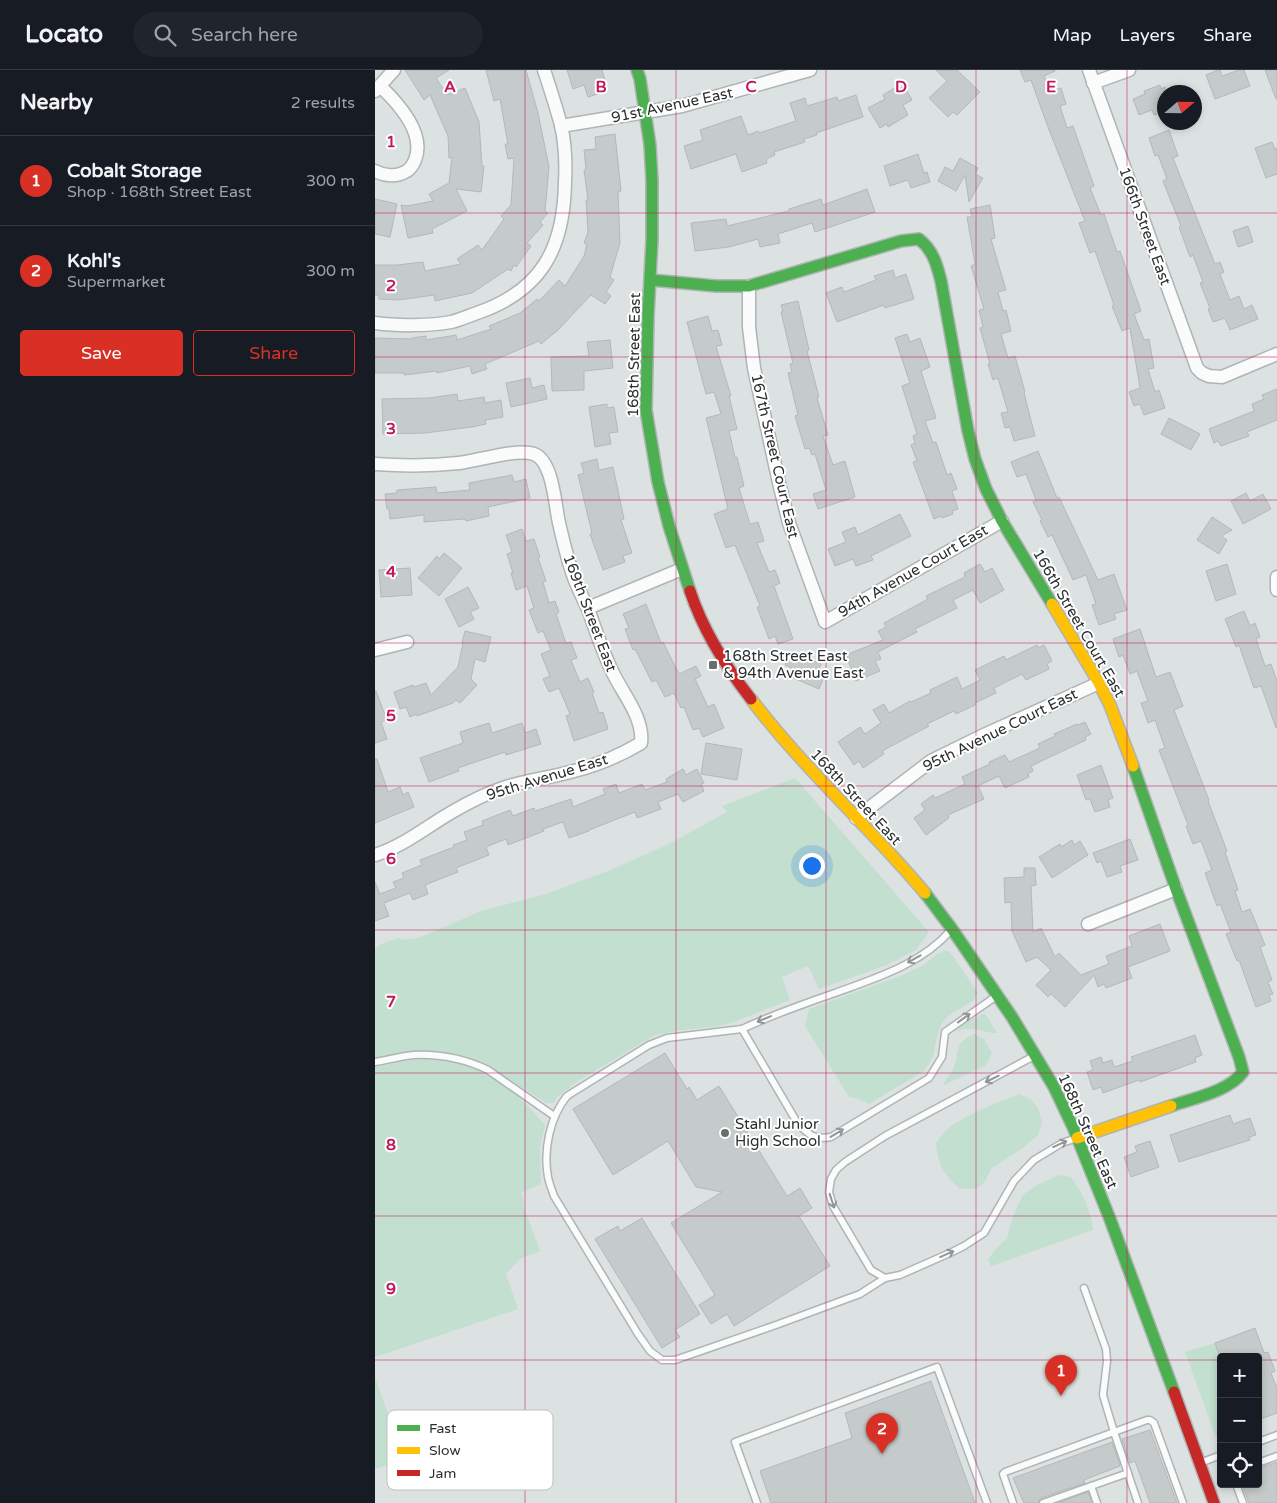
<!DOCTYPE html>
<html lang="en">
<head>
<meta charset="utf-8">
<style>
	:root { --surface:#171b24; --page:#20242c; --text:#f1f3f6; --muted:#9ea1a6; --line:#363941; --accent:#d93025 }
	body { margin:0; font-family:"Varela Round",sans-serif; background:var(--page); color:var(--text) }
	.controls { position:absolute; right:15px; bottom:15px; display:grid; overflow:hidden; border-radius:5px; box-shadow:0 2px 8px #0003 }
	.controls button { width:45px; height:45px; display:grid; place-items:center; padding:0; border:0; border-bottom:1px solid var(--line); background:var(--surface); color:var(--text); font:25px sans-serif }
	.compass { position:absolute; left:782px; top:15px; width:45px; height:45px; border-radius:50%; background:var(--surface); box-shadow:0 2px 8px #0003; rotate:70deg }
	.you { position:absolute; left:436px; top:795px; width:18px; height:18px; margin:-12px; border:4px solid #fff; border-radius:50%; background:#1a73e8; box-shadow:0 0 0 8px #1a73e833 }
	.badge { display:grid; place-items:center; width:32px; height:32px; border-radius:50%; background:var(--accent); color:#fff; font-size:16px; font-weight:700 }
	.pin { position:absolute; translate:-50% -41px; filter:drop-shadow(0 1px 2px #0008) }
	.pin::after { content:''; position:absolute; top:26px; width:18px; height:15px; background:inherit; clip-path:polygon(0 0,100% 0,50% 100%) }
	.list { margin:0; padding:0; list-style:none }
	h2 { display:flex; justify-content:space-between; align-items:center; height:65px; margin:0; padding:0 20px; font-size:21px }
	h2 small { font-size:16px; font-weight:400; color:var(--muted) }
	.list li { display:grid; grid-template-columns:32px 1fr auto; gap:15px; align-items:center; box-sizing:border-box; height:90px; padding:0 20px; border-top:1px solid var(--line) }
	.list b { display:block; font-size:19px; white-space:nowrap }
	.list p { margin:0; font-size:16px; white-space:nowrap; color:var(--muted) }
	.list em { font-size:16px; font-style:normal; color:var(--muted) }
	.actions { display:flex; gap:10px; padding:15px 20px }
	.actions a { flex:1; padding:11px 0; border:1px solid var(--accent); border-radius:5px; text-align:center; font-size:18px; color:var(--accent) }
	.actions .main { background:var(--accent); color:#fff }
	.icon { flex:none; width:28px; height:28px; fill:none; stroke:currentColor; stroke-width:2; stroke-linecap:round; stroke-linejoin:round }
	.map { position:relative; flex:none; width:902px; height:1433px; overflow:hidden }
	header { display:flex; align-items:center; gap:30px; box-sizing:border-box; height:70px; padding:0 25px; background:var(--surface); border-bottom:1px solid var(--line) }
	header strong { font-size:24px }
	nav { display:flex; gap:28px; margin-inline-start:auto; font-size:18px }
	.search { width:350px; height:45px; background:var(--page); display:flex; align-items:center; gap:12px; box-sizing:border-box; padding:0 18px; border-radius:28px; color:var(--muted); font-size:19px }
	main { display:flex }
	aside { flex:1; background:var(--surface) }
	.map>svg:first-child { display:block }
	.green { fill:#c2dfcf }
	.building { fill:#c5cbca; stroke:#b4b9b8 }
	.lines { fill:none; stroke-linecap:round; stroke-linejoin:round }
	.lane-casing { stroke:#afb4b4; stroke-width:9 }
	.street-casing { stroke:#afb4b4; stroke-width:15 }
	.fast-casing { stroke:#afb4b4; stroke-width:14 }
	.slow-casing { stroke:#afb4b4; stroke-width:14 }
	.jam-casing { stroke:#afb4b4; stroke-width:14 }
	.lane { stroke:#fafbfb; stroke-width:6 }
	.street { stroke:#fafbfb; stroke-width:12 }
	.fast { stroke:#4caf50; stroke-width:11 }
	.slow { stroke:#ffc107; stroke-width:11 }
	.jam { stroke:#c62828; stroke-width:11 }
	.oneway { stroke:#929595 }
	.grid { fill:none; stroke:#c2185b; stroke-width:1; stroke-opacity:0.55 }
	.poi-dot { fill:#686e6e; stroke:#fff; stroke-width:2 }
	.labels { text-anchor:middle; stroke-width:4; stroke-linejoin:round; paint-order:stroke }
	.street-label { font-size:15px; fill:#2a2f2f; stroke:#fff }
	.poi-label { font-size:15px; fill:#2a2f2f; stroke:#fff; text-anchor:start }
	.key { fill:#fff; stroke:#bfc1c1; stroke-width:1 }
	.key-label { font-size:14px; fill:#2a2f2f }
	.grid-label { font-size:16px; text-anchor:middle; font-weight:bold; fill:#c2185b; stroke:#fff; stroke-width:4; stroke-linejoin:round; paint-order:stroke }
</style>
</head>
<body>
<header>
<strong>Locato</strong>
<div class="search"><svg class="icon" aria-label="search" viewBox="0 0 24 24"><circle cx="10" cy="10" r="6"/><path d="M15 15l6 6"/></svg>Search here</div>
<nav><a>Map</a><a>Layers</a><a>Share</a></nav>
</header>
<main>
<aside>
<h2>Nearby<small>2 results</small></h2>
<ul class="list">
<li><span class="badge">1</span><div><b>Cobalt Storage</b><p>Shop · 168th Street East</p></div><em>300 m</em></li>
<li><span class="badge">2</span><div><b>Kohl's</b><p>Supermarket</p></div><em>300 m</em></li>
</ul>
<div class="actions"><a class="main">Save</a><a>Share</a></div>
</aside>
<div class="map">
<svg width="902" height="1433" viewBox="0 0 902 1433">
	<rect width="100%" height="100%" fill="#dce2e2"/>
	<g class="green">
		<path d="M420,708L554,862L541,880L512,895L444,919L433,896L407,907L415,930L356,953L343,956L308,960L280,965L203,1011L181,1028L179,1033H172L110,995L90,989L63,984L0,989V879L6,874L23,868L28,870L44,868L106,841L171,824L233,801L294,774L352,742L347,736Z"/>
		<path d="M569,881H574L577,885L603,923L598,931L573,946L566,955L561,970L558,987L549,1001L494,1034L481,1028L474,1027L430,956L434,939L528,905L550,894L562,884Z"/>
		<path d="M608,944L611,945L622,963C608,963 593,954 581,962L587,955Z"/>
		<path d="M599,964L609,969L617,983L611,995L569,1015L568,1014C572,1009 576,1003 579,997C585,980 579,973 599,964Z"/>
		<path d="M46,989C56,990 67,990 77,992C115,999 146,1026 170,1055L165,1077L166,1114L146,1123L150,1133L148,1135L165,1181L145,1189L131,1204L143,1239L0,1287V995Z"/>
		<path d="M644,1024L656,1029L663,1038L667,1053L663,1065L648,1078L617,1098L608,1114L600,1119H585C568,1103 564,1097 561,1073C565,1068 569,1062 574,1058C592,1044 623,1032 644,1024Z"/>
		<path d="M684,1105L696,1107C708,1124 715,1138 718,1160L616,1196L613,1190L619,1181L632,1168L638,1146L648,1125L660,1116Z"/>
		<path d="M840,1273L846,1289V1365L843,1366L840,1365L810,1282Z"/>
		<path d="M0,1307L29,1389L0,1399Z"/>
	</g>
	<g class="building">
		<path d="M30,0H74L61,8L72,25L90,18L104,52L107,96H109L106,122L81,119L92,141L57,159L58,163L33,168L26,135L32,136L58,131L54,124L74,113L77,87L74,88L73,66L55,25L49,30Z"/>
		<path d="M111,0H151L163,43L174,97L170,141L173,143L165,152L168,155L152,173L156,176L141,197L139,195L136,201L133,199L97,223L60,231L59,225L24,230L4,229V225H0V195H22L48,192L50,201L86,194L82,189L103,175L107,180L129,149L126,146L136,135L139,88L133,89L130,74H133L125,29L119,31Z"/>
		<path d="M192,0H227L233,21L213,27L209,15L198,19Z"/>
		<path d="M561,0H582L605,22L582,45L578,42L573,47L554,28L572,11Z"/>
		<path d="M645,0H680V1L669,6L675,22L686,18L691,34L685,36L692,58L698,56L719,116L715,118L726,145L729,144L742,182L745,181L766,241L759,244L769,270L774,269L779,298L773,299L780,322L784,320L790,338L769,345L765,334L759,336L754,322L765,318L755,258L747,261L737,236L739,235L720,181L715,183L704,153L710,151L673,57L656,10L650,12Z"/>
		<path d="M843,0H845L847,6L864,0H869L875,16L840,29L831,5Z"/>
		<path d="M890,0H902V29H901Z"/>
		<path d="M785,15L786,19L790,17V41L779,45L777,40L764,45L758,29L770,24L769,21Z"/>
		<path d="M529,16L537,30L528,35L533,45L513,57L512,54L505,58L493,38L510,29L508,25L521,17L522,20Z"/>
		<path d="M481,25L488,47L441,63L442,65L429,69L430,72L399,82L400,85L391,89L392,93L367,102L361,84L316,99L309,76L328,70L325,60L366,46L373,65L383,61L384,63L421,51L415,33L430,28L432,36L462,27L463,31Z"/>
		<path d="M794,60L803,86L798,88L840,194L845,192L849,202L845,204L855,230L864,226L869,239L877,235L883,249L855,260L850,248L838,252L833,239L835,238L825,213L828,212L818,185L815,187L804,157L806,156L788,111L792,109L783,85L780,86L774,68Z"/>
		<path d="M240,64L246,121L243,122L245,173L235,207L239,210L231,222L236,226L230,234L216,225L183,260L166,274L164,271L110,294L112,299L97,304L95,296L62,303V301L29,305V303H0V268L37,269V268L51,266V270L81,265L82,270L116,259L114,256L145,243L162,229L164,231L184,210L190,216L209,186L212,174L209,173L213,162L211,130H213L209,100L211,99L209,80L221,79L220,67Z"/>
		<path d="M897,72L900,79L902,78V104L891,108L880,78Z"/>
		<path d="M543,84L549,103L552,102L555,112L536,118L533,110L515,116L509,96Z"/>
		<path d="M585,88L603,98L600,104L608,108L594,132L590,105L581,121L563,111L570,97L578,101Z"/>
		<path d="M492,119L500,142L440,162L437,153L403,164L405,173L385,177L383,169L354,177L320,181L316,153L351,149L352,156L414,141V139L446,129L448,135Z"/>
		<path d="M0,129L22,134L15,167L0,164Z"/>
		<path d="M615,135L620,168L616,169L631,220L623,222L628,241L631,240L636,261L626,264L633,288L640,286L650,322L649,323L660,366L639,371L635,357L630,358L626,343L633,342L623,308L618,310L613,294H615L605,258L608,257L604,240L609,239L596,196L600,194L592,147H597L595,139Z"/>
		<path d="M873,156L878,172L863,177L858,161Z"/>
		<path d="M518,200L520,208L531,204L539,229L510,238L509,235L462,252L451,223L467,217L469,222L501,210L499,206Z"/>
		<path d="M423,231L434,280L432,281L444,327L442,328L453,365L448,366L458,395L470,391L480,427L443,439L438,424L451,420L440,384L437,385L434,378L430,379L420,346L423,345L413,303L417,302L415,294L418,293L406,242H408L406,235Z"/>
		<path d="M333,246L337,261L343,260L347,275L341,276L356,326H354L362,359L354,361L360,387H362L369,416L364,418L375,454L383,452L389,471L382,473L394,502L400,500L405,513L399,516L418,569L403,574L400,566L394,569L382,537L385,536L360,475L351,478L339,444L353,439L331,348L346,344L339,322L331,324L312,252Z"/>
		<path d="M532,264L535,272L545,268L555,297L546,301L561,348L550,351L558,373L561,372L572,405L576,403L582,419L577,421L583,439L577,441L578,444L567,448L566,446L559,449L538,392L542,391L536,375L540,373L538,366L542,364L527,316L535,313L520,268Z"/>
		<path d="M235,270L238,298L209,301V320L177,321L176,287L214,286L212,272Z"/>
		<path d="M155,308L157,318L169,315L172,329L136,337L131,313Z"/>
		<path d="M902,319V350L872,362L874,366L846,376L843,371L839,373L834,359L879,341L877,334L889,329L887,325Z"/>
		<path d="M82,324L83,331L109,327L110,333L126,330L128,347L110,350L111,354L97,357L50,363L8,364L7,329L54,328Z"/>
		<path d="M232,334V338L239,337L243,362L234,363L236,374L220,377L214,337Z"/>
		<path d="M794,348L825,364L816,380L786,364Z"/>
		<path d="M663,381L682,428L684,427L723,510L739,504L752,540L739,544L741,549L724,555L717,535L721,534L711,505L698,510L677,465L673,467L665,451L667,450L658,432L661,430L651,404L642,407L636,392Z"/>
		<path d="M222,389L224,400L238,397L249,449L246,450L257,483L248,486L250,492L228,500L215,464L217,463L203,405L209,403L206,393Z"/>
		<path d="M137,405L139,412L151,409L155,428L113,437L114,446L91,451L90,449L49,452V445L15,449L14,439H12L10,424L22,423V420L61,417L62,423L95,420L94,413Z"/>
		<path d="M871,423L875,431L888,424L896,439L868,454L856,431Z"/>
		<path d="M525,444L536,466L496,486L498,490L481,496L478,489L460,496L453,479L471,472L467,462L480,457L483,465Z"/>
		<path d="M837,447L857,460L846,466L852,470L844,484L822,470Z"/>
		<path d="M147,459L151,471L159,469L165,487L163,488L171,511L168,512L174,533L180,531L184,542L181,544L191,573L196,572L202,588L196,590L205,612L213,608L219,622L217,623L224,643L228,642L233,659L199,671L191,646L195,644L184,618L174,622L168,609L175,606L166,584L176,580L168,561L163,563L154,540L159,538L152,516L141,520L136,503H138L132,484L137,482L131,465Z"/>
		<path d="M69,483L87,498L64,526L43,508L62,486L64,489Z"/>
		<path d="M605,494L610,502L617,498L629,520L605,533L598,520L578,530L582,538L540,559L542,562L503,582L506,589L500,591L505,601L481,611L471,585L508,570L503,561L511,557L509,553L553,529L551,526L590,507L589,503Z"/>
		<path d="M852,494L861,524L841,531L831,501Z"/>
		<path d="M35,498L37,525L6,527L4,500Z"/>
		<path d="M93,517L104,538L95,542L99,549L84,557L70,529Z"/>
		<path d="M271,534L286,573L288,572L304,604L321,596L326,606L320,609L333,637L339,634L349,658L328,667L324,658L318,660L309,637L306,638L299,623L290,627L281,610L277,612L260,579L258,580L250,559L254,558L248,544Z"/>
		<path d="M869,541L875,556L880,553L885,567L881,569L890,596L896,594L902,611V657L901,658L886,616L879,618L864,575L861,577L850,549Z"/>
		<path d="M765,559L781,607L795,602L808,636L799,640L834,730L833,731L852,781L850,782L863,820L860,821L867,842L875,839L890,875L885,877L897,910L893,912L898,924L894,925L896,931L881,937L864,890L862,891L851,864L856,862L845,834L842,836L830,803L837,800L826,771L818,774L811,756L813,755L784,680L790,678L780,650L773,653L766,633L773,631L762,601L755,604L748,585L744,587L738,569Z"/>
		<path d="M90,561L116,567L110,592L100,589L96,609L102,615L85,633L81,630L78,633L42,646V644L35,647L31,637L25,639L19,622L38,615L39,617L51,613L56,625L83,597L88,573H87Z"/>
		<path d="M662,575L663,578L669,575L677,591L672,594L674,599L651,610L647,604L619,618L621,623L600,633V635L581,644L579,641L552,654L554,656L507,681L509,684L488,698L484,691L479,695L463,672L485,657L490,664L506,653L498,640L509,634L514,643L535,631L536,632L556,623L555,620L582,607L587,619L605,610L600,600L629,586L631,590Z"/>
		<path d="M416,582L446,594L444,599L451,602L444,619L414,606L417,598L410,595Z"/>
		<path d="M0,621H1L12,650L6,652L12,669L0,673Z"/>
		<path d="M710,652L716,664L710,667L711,670L656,696L658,701L653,704L654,707L630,718L624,706L603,716L609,729L573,745L574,748L551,765L539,748L550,740L546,734L558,725L560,728L590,714L587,707L615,694L614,692L630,685L634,692L665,678L663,674L680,666L679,664L702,654L703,655Z"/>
		<path d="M114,653L117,663L147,653L150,663L161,659L166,674L131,685L130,682L83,698L84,701L54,712L45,688L88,673L85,662Z"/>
		<path d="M331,673L367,679L362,710L326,704Z"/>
		<path d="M0,689H2L13,722L25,717L28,725L33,722L39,737L0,753Z"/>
		<path d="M726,695L738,728L733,730L735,737L720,742L715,729L711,730L702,705Z"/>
		<path d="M308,699L311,705L322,699L329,713L326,714L329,721L308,732L303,724L283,732L286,739L262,748L260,742L214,760V761L194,768L188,752L168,759L169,761L133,775L131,769L111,777L114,785L81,798L83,802L50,815L53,824L38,830L35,823L9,833L14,846L0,851V812L5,824L21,818L18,812L29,808L27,803L47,795L45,790L79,777L78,775L92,770L89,762L108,755L107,751L135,740L138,746L159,738L160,741L196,729L198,737L230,724L228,719L241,714L244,723L267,714L270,720L292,712L291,709Z"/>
		<path d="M755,769L763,790L745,796L747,802L732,807L726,791L722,793L718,783Z"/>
		<path d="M697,770L699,775L705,771L713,785L677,808L664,787L685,774L686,777Z"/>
		<path d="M649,798H660L661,815L656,816L658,862L666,858L680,887L684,883L706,905L734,894L731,886L757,876L754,866L785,854L795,881L753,897L757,908L731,918L729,914L723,917L719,905L690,937L676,924L673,927L661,915L676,900L662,887L651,892L637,861L636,832L630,833L629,808L649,807Z"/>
		<path d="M820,965L827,985L820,988L821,992L765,1012L764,1010L728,1023L726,1017L718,1020L712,1002L718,1000L715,991L726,987L728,993L737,990L739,997L758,991L756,987Z"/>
		<path d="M290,983L312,1019L314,1017L322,1030L344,1016L412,1126L425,1118L437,1138L424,1146L455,1196L359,1256L352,1244L336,1254L324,1235L340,1225L296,1153L347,1122L321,1117L293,1071L238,1105L198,1039Z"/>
		<path d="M855,1045L858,1054L875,1048L881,1065L874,1067L875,1070L804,1092L795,1065Z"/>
		<path d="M775,1071L784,1097L756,1107L749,1087L762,1082L760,1076Z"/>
		<path d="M267,1148L325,1244L300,1260L305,1267L287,1278L220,1169L243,1156L245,1161Z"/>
		<path d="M880,1258L889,1283L893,1282L900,1301L896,1303L902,1318V1343L883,1350V1287H845L840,1273Z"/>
		<path d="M556,1311L600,1433H396L385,1401L477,1368L470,1343Z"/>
		<path d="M775,1360L802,1433H775L760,1391L755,1393L747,1369Z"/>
		<path d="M737,1372L745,1396L709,1410L710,1413L666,1428L663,1433H649L638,1408Z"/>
		<path d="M902,1392V1433H874L867,1414H883V1399Z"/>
		<path d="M713,1422L717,1433H683Z"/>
	</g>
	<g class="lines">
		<defs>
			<g id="lane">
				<path d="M576,860C547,894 501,908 460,923C428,934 397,945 367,959L423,1054C435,1065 438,1070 456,1067L554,1008L567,987L570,962L620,927"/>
				<path d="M367,959L292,968L274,975L192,1026C175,1047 168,1080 173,1107C174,1113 177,1120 179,1126L263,1264L275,1281L287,1290H300L401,1255L485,1224L510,1208"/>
				<path d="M659,986L510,1066L470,1092L461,1100L456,1109L454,1122L458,1136L496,1200L510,1208L525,1205L577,1182L589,1176L609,1163L639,1111L659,1090L687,1073L699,1069"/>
				<path d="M0,992C13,990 26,986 39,985C65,984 90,989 113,1000L179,1046"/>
				<path d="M709,1218L731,1279L732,1291L728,1325L739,1362L772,1350H775L779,1353L808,1433"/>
				<path d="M883,1372L902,1365"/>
				<path d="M825,1393L846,1385"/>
				<path d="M883,1393L902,1386"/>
				<path d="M861,1414L868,1433"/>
				<path d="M716,1416L722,1433"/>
				<path d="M382,1433L360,1372L562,1297L612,1433"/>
				<path d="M638,1433L628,1404L630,1402L739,1362L763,1433"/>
				<path d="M668,1433L753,1403"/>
			</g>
			<g id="street">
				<path d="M714,0L822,298L827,303L834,306L847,307L902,284"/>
				<path d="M718,13L754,0"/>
				<path d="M0,21L19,0"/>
				<path d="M186,56L307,36L435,0"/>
				<path d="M0,101C9,106 21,107 30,102C35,100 38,95 40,90C51,63 23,33 5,16"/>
				<path d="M374,216V257L379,298L404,413L414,453L450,552L627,451"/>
				<path d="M0,253C20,256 56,256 76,252C85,250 93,246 102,243C166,221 189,179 190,112C191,94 190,73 186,55C181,37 175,18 169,0"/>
				<path d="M0,394C28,396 56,396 84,393C102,391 142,378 159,384C178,391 180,435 184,453C188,470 192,488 198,505C202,517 208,528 213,539C221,561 228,583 238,603C248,624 269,648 266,673C246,685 223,695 199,701C175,708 149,710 125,719C105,726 85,737 67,748C45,762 25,777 0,785"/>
				<path d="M902,507V520"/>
				<path d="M213,538L307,499"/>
				<path d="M0,580L32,572"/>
				<path d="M481,748L556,691L611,664L724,613"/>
				<path d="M713,854L801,819"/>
			</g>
			<g id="fast">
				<path d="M262,0L265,9L275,75L277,110V170L273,246L271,340L283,412L294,456L315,521"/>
				<path d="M276,210L341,216H374L526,171L544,169C558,180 562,195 566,211L593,361L600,389L611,419L627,451L677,534"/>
				<path d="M758,696L801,819L864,987L868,1002C853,1022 819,1028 796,1036"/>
				<path d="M550,823L577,859L637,947L679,1017L698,1057L735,1149L799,1322"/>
			</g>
			<g id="slow">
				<path d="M677,534L724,613L735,635L758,696"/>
				<path d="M376,629C428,698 494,756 550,823"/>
				<path d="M702,1068L796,1036"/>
			</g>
			<g id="jam">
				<path d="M315,521C328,560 351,597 376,629"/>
				<path d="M799,1322L839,1433"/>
			</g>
		</defs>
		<use href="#lane" class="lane-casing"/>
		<use href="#street" class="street-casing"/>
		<use href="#fast" class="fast-casing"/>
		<use href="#slow" class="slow-casing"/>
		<use href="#jam" class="jam-casing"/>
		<use href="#lane" class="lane"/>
		<use href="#street" class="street"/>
		<use href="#fast" class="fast"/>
		<use href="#slow" class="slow"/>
		<use href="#jam" class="jam"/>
	</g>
	<defs><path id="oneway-shaft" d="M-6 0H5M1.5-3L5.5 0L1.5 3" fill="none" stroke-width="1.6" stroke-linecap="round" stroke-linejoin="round" transform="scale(1.25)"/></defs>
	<g class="oneway">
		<use href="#oneway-shaft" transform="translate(539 889) rotate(151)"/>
		<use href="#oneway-shaft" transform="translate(589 948) rotate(-36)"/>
		<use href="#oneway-shaft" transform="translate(389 949) rotate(157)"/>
		<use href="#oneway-shaft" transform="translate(617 1009) rotate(154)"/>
		<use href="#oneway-shaft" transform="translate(462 1063) rotate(-31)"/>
		<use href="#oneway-shaft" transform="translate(685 1074) rotate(-24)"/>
		<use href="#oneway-shaft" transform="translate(457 1131) rotate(72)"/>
		<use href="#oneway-shaft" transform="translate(572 1184) rotate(-24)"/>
	</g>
	<path class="grid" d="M150,0V1433M301,0V1433M451,0V1433M601,0V1433M752,0V1433M0,143H902M0,287H902M0,430H902M0,573H902M0,716H902M0,860H902M0,1003H902M0,1146H902M0,1290H846M883,1290H902"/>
	<g class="poi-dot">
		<rect x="333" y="590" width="10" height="10" rx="2.5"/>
		<circle cx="350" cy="1063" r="5"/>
	</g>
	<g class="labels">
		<g class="street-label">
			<text transform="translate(297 35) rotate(-12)" y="5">91st Avenue East</text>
			<text transform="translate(770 156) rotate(70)" y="5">166th Street East</text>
			<text transform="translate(259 285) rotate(-89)" y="5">168th Street East</text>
			<text transform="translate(400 386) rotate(77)" y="5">167th Street Court East</text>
			<text transform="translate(538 501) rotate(-30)" y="5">94th Avenue Court East</text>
			<text transform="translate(215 543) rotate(69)" y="5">169th Street East</text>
			<text transform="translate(704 553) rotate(60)" y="5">166th Street Court East</text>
			<text transform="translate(625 660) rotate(-26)" y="5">95th Avenue Court East</text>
			<text transform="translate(172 707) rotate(-17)" y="5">95th Avenue East</text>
			<text transform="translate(481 727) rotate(47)" y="5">168th Street East</text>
			<text transform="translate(713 1061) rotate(66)" y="5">168th Street East</text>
		</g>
		<g class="poi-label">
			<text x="348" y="591">168th Street East<tspan x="348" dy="17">&amp; 94th Avenue East</tspan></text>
			<text x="360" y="1059">Stahl Junior<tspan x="360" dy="17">High School</tspan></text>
		</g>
	</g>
	<rect x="12" y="1340" width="166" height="80" rx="8" class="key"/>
	<rect x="22" y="1355" width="23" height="6" fill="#4caf50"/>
	<rect x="22" y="1377" width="23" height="7" fill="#ffc107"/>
	<rect x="22" y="1400" width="23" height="6" fill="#c62828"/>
	<g class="key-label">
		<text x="54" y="1363">Fast</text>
		<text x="54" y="1385">Slow</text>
		<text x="54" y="1408">Jam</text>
	</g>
	<g class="grid-label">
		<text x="75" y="22">A</text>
		<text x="226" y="22">B</text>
		<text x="376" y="22">C</text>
		<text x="526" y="22">D</text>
		<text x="676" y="22">E</text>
		<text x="16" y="77">1</text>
		<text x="16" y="221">2</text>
		<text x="16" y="364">3</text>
		<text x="16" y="507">4</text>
		<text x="16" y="651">5</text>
		<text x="16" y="794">6</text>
		<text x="16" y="937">7</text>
		<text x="16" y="1080">8</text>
		<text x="16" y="1224">9</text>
	</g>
</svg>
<div class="controls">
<button>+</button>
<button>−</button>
<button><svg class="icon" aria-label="locate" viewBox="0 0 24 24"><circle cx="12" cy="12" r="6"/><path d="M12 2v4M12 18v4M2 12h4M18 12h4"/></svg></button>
</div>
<svg class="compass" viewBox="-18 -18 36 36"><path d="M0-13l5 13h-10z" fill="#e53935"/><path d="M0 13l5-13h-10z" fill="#9ea1a6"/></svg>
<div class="you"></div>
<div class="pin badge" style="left:686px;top:1326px">1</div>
<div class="pin badge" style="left:507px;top:1384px">2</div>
</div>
</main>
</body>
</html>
